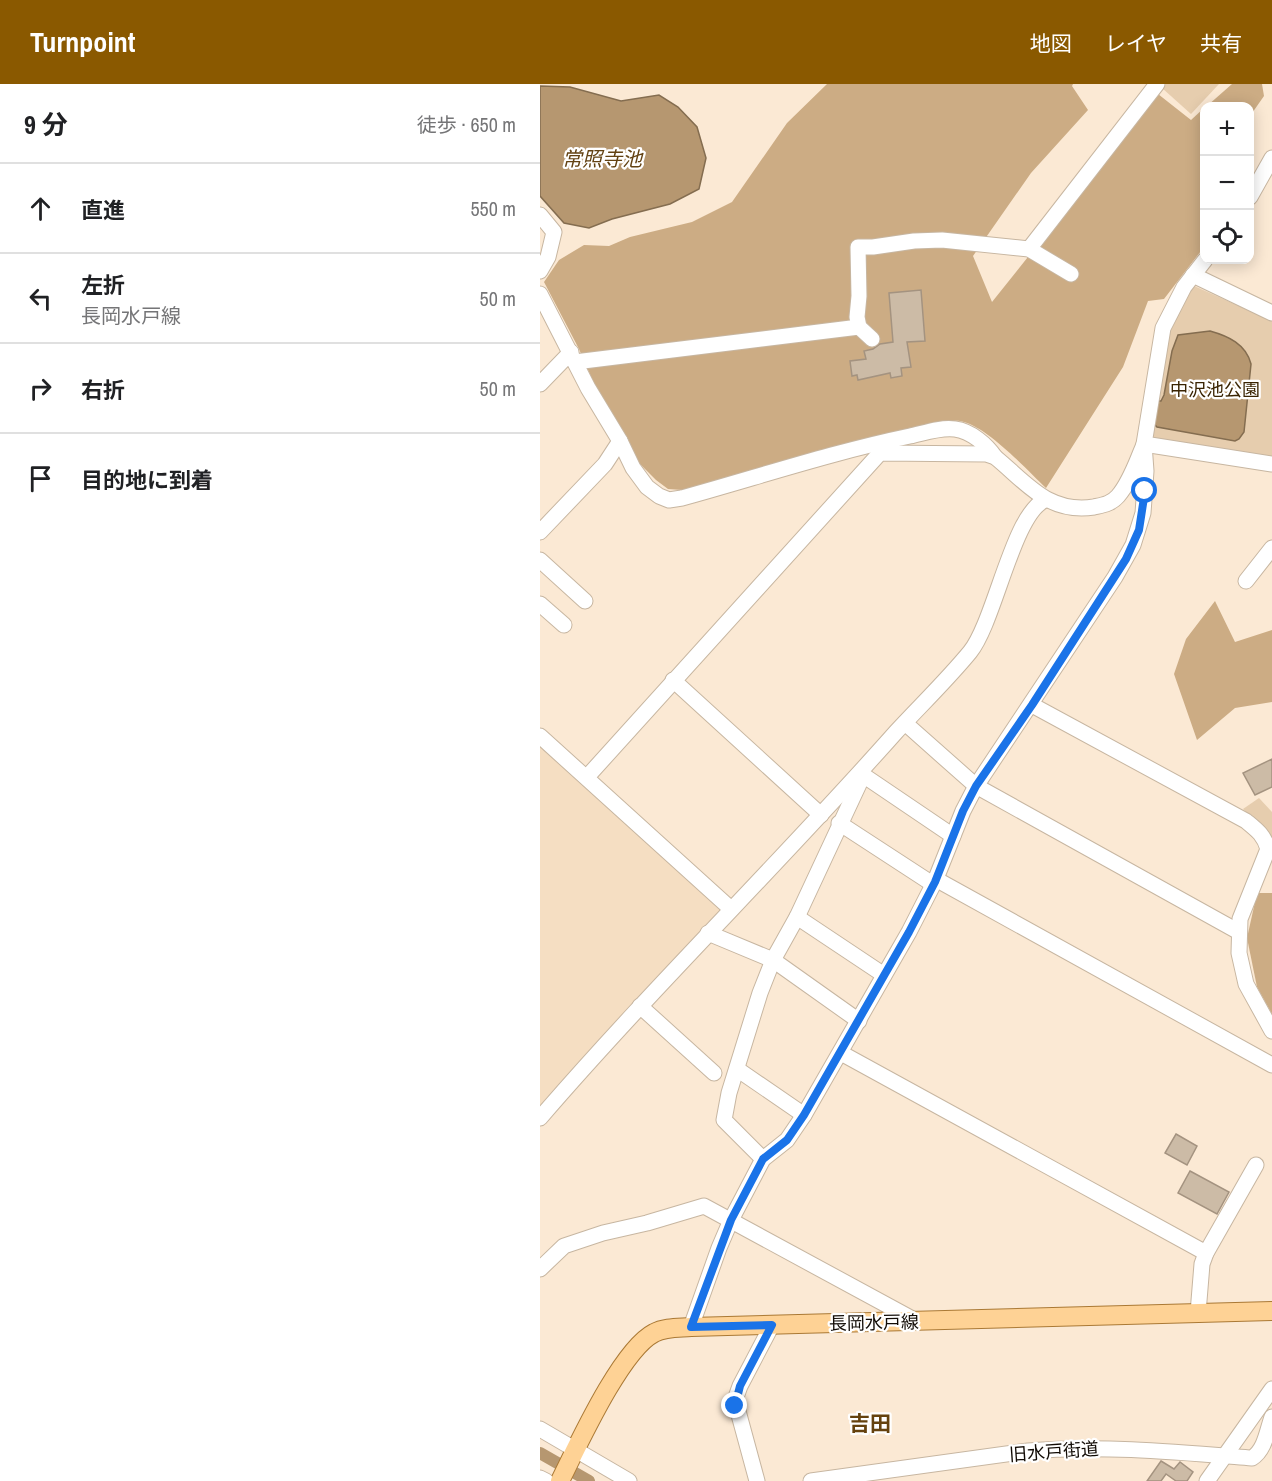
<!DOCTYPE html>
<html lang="ja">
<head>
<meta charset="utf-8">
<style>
	:root { --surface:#fff; --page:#f2f2f2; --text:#202124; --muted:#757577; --line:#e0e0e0; --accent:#8a5900 }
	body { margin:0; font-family:"Archivo Narrow","Noto Sans JP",sans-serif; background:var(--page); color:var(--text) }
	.controls { position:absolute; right:18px; top:18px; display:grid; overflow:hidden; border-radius:12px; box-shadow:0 3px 15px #0003 }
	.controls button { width:54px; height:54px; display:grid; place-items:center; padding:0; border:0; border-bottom:2px solid var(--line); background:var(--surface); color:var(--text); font:30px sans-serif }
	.stop { position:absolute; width:18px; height:18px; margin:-14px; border:4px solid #1a73e8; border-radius:50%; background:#fff }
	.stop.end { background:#1a73e8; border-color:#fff; box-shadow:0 2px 6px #0008 }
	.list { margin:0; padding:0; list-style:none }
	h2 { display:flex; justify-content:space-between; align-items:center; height:78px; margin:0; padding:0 24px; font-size:26px }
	h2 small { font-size:20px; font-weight:400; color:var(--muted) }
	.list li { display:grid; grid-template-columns:39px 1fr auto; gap:18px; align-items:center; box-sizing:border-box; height:90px; padding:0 24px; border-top:2px solid var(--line) }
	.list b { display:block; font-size:22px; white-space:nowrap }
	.list p { margin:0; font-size:20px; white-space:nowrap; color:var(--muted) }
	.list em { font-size:20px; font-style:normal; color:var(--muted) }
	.icon { flex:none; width:33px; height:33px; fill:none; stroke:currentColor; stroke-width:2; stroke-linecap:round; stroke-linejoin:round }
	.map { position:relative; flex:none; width:732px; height:1397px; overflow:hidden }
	header { display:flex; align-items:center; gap:36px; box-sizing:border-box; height:84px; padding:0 30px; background:var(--accent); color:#fff }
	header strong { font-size:28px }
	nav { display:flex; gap:33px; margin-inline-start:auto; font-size:21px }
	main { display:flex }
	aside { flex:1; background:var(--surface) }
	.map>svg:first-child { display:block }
	.built { fill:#f5dec2 }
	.green { fill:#e6cdae }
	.forest { fill:#ccac84 }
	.water { fill:#b69770; stroke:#846d50; stroke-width:1.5 }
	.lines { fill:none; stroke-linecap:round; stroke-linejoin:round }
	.canal { stroke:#b69770; stroke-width:12 }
	.building { fill:#ccbba6; stroke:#a49380; stroke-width:1.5 }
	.minor-casing { stroke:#c7b6a1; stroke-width:17 }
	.major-casing { stroke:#aa7935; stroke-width:20 }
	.minor { stroke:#fff; stroke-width:15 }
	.major { stroke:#fed295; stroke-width:18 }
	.route { stroke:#1a73e8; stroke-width:8 }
	.labels { text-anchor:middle; stroke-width:4.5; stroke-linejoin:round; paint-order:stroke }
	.park-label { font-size:18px; fill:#3a2403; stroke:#fff }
	.street-label { font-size:18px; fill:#110b05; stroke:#fff }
	.water-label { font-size:20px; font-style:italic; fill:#634213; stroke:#fff }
	.quarter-label { font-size:21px; font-weight:bold; fill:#65420e; stroke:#fff }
</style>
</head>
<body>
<header>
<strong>Turnpoint</strong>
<nav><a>地図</a><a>レイヤ</a><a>共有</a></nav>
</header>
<main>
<aside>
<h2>9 分<small>徒歩 · 650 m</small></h2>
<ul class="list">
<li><svg class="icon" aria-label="ahead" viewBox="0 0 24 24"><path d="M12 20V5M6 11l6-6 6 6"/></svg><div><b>直進</b></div><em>550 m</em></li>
<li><svg class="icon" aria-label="left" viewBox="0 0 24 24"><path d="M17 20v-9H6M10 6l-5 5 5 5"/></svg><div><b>左折</b><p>長岡水戸線</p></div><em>50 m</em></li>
<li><svg class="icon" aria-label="right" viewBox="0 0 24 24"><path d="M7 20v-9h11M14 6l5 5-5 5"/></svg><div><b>右折</b></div><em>50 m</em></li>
<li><svg class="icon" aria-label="arrive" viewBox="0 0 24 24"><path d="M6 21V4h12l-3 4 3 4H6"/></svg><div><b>目的地に到着</b></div></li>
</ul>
</aside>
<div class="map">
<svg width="732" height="1397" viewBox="0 0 732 1397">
	<rect width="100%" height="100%" fill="#fbe9d4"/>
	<path class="built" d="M0,657L179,822L182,829L0,1029Z"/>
	<g class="green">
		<path d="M626,0H679L651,30L622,4Z"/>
		<path d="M652,201L732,237V376L615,356L610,349L629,247Z"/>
		<path d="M719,714L732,728V755L703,725Z"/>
	</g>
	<g class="forest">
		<path d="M287,0H533L532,2L548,26L491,89L433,172L452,218L618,10L651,36L664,24V84L661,88L664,91V163L624,215L608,217L583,283L506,404C487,386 446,341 420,337C415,336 407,338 401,338L142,406L128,405L116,396L97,377L55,302L39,265L4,198L19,176L44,161L69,162L90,153L152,138L192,118L247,39Z"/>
		<path d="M692,0H722L724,12L710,32V22H667Z"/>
		<path d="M675,517L695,558L732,546V618L695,624L657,656L634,590L646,555Z"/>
		<path d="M717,809H732V930L717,903L707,854Z"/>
	</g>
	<g class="water">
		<path d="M0,2L30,3L81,17L119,11L138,23L157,43L166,74L159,105L130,120L72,135L49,144L24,139L0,112Z"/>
		<path d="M670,247C688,252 706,260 711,280L704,348L699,355L695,357L617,343L614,340L618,317H621L624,311L632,267L638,251Z"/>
	</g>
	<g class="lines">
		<path class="canal" d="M0,1369L49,1397"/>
	</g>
	<g class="building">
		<path d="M381,206L385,257L367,258L371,283L361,284L362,292L351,294L350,289L318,296L317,291L312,292L310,277L326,275L324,267L333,265L340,260L353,258L349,209Z"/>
		<path d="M732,675V703L715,711L703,689Z"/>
		<path d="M636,1050L657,1062L647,1081L625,1069Z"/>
		<path d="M650,1087L689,1108L677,1130L638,1109Z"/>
		<path d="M621,1377L634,1385L640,1378L653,1388L647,1397H636L626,1390L621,1397H607Z"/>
	</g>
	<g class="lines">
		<defs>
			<g id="minor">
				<path d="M710,113L732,74"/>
				<path d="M0,131L14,148L8,173L0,187"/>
				<path d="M489,165L617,0"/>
				<path d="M653,191L732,229"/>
				<path d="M0,210L48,304L80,357L93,384L107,403L119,412L129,416L142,414C218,393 293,368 370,352C384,349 400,343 415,345C431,347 447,361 455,373"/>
				<path d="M332,255L319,243L317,233L319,212L318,163H333L374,157L402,156L489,165L531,190"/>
				<path d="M35,278L319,243"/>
				<path d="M0,300L31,268"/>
				<path d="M604,360L732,380"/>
				<path d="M0,448L65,380L80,357"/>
				<path d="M0,476L45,517"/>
				<path d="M706,497L732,464"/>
				<path d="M0,520L24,541"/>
				<path d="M133,596L281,731"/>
				<path d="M492,621L706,737C717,746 724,751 728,765L700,835L699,869L706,900L732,947"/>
				<path d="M365,639L436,702L699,848"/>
				<path d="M0,652L191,825"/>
				<path d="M47,693L340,369L446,370L455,373C487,399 508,430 554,423C563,421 571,420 578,412C590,398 596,379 603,363"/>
				<path d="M299,739L388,797L401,798L732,981"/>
				<path d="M257,833L344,891"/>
				<path d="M168,849L233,876L319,937"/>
				<path d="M100,922L174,989"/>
				<path d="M301,969L666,1169"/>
				<path d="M197,985L264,1031"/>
				<path d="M0,1034C114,902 240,779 356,648C380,622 407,596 430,568C455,537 473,430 505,416"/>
				<path d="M223,1075L184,1036L189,1009L220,909L233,876L257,833L320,698V689L413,752"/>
				<path d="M0,1185L24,1162L63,1149L107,1139L164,1122L378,1238"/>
				<path d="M658,1229L662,1180L666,1169L716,1081"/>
				<path d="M151,1243L179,1164L191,1136L223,1075L247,1056L264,1031L369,848L395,797L423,727L436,702L575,493L593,461L603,429L606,387L604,360L623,244L644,203L665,176"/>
				<path d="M0,1345L89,1397"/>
				<path d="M0,1394L6,1397"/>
				<path d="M217,1397L195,1316L200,1302L232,1241"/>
				<path d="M271,1397L488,1367C563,1361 637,1368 712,1374C725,1366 727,1347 732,1333"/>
				<path d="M667,1397L732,1305"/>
			</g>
			<path id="major" d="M20,1397C38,1361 81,1266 114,1249C125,1243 139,1244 151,1243L732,1227"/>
		</defs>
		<use href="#minor" class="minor-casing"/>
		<use href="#major" class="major-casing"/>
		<use href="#minor" class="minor"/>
		<use href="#major" class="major"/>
	</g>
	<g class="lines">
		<path class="route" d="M195,1322L200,1302L232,1241L151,1243L191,1136L223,1075L247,1056L264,1031L369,848L395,798L423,727L436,702L492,621L586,475L599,446L605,407"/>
	</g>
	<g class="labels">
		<g class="park-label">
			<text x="675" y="312">中沢池公園</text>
		</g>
		<g class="street-label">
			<text transform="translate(334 1239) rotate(-1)" y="6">長岡水戸線</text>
			<text transform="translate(514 1368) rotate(-4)" y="6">旧水戸街道</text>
		</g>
		<g class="water-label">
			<text x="62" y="82">常照寺池</text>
		</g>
		<g class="quarter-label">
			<text x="330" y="1347">吉田</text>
		</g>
	</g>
</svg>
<div class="controls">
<button>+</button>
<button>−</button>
<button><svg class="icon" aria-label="locate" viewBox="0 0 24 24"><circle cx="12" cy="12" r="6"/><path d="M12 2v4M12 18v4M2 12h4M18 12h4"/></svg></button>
</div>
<div class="stop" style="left:605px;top:407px"></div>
<div class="stop end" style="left:195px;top:1322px"></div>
</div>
</main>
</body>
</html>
